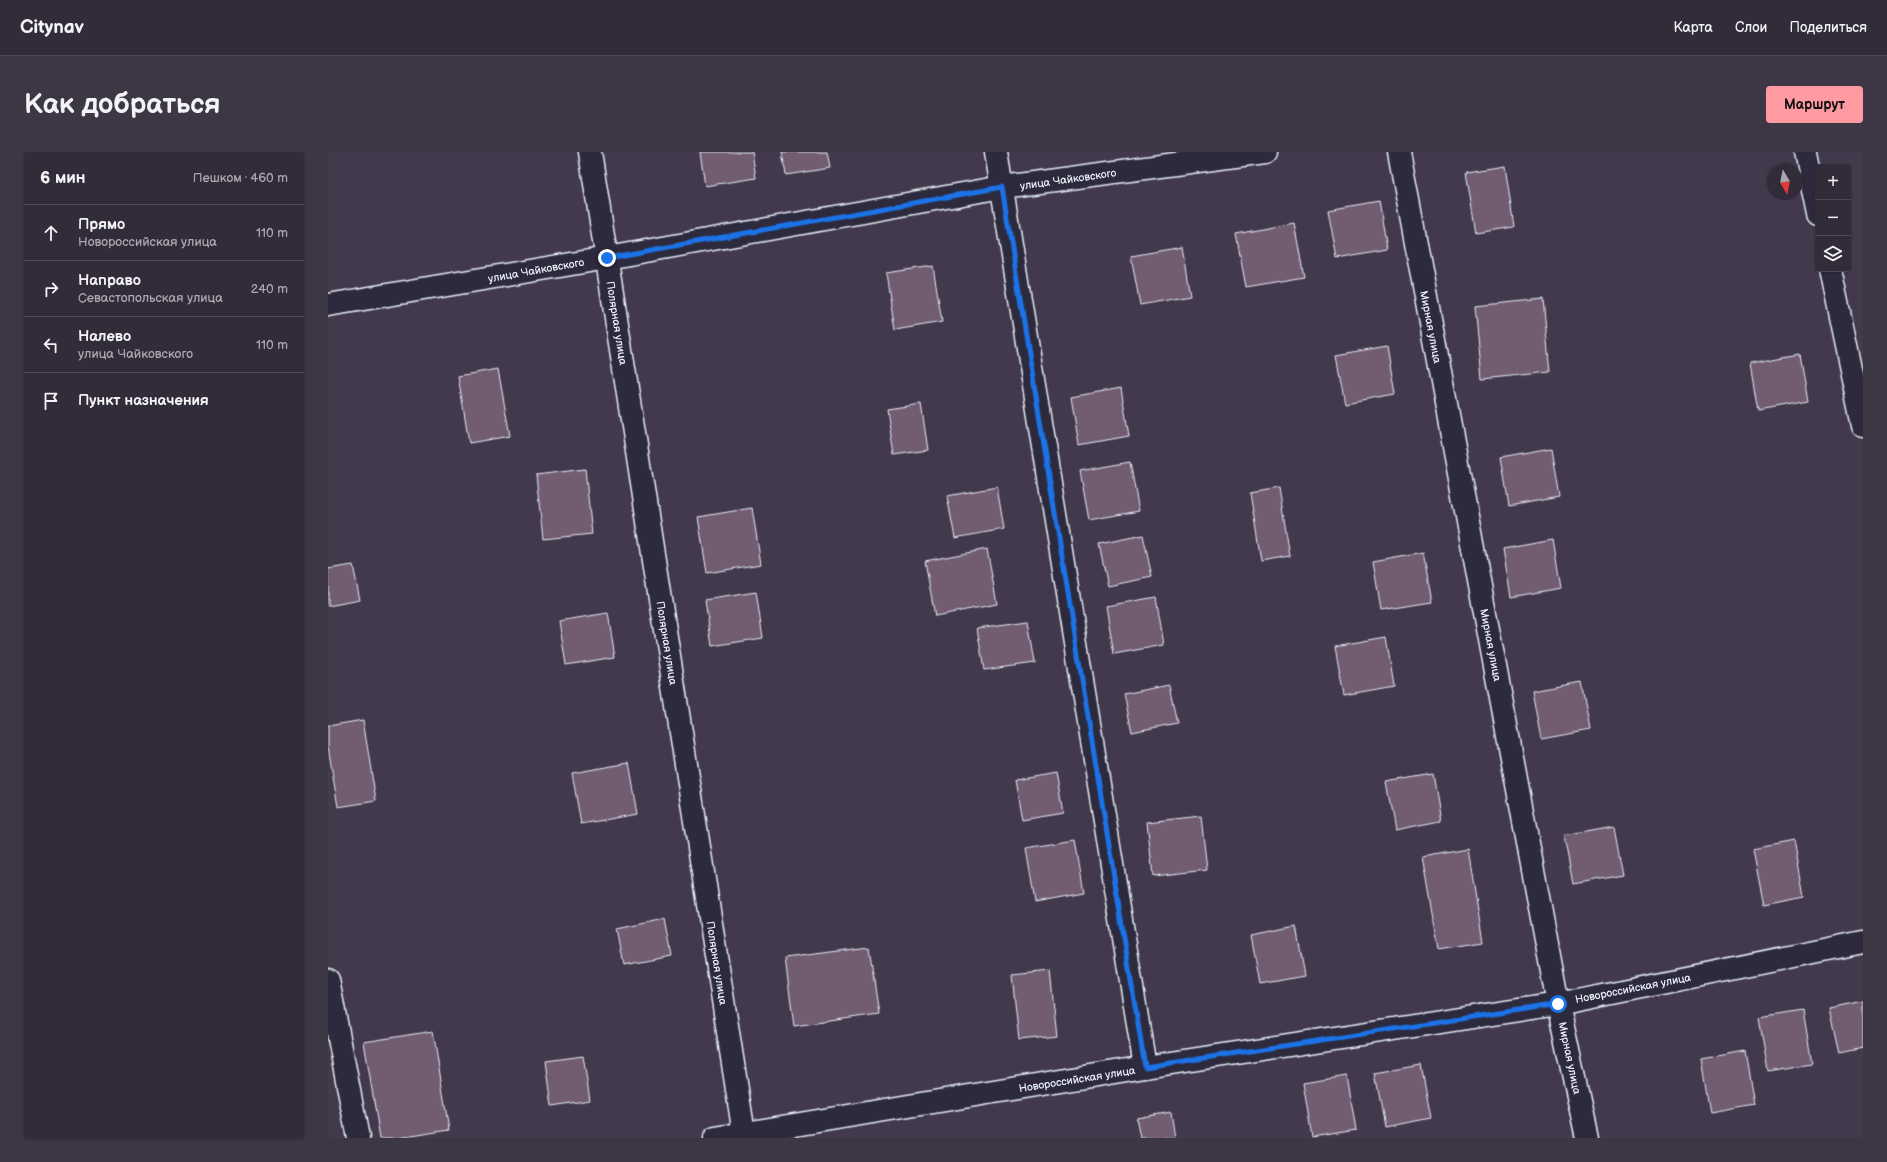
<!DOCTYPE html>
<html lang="ru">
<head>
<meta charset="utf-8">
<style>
	:root { --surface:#322b3a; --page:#3d3745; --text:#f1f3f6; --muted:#a8a7af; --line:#4d4754; --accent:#ff9aa2 }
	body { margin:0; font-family:"Balsamiq Sans",sans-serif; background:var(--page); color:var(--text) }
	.controls { position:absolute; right:12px; top:12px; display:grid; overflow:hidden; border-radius:4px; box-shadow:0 1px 3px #0004 }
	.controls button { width:36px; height:36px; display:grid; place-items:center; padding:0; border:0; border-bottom:1px solid var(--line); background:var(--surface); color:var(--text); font:20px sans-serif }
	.compass { position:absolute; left:1439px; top:12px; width:36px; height:36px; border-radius:50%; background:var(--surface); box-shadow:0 1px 3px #0004; rotate:170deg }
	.stop { position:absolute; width:12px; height:12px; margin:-9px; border:3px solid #1a73e8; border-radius:50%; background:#fff }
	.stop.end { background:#1a73e8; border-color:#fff; box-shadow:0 1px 4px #0008 }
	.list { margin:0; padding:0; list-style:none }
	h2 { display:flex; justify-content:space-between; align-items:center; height:52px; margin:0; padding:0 16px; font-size:17px }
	h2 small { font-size:13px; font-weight:400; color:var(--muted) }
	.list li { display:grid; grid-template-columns:26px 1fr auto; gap:12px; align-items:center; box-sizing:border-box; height:56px; padding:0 16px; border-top:1px solid var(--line) }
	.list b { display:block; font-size:15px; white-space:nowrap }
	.list p { margin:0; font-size:13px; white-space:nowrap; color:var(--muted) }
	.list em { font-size:13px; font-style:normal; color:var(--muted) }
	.icon { flex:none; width:22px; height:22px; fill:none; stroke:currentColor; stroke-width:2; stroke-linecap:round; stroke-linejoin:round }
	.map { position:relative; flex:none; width:1535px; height:986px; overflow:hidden; border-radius:4px }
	header { display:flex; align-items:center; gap:24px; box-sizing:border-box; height:56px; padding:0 20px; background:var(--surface); border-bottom:1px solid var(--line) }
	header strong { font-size:19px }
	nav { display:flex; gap:22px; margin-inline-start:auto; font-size:14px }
	.intro { display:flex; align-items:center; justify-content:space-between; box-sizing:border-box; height:96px; padding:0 24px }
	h1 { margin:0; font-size:28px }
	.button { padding:10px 18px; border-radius:4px; background:var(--accent); color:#111; font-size:14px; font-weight:700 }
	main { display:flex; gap:24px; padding:0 24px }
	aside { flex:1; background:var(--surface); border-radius:4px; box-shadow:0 1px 3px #0004 }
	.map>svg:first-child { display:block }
	.building { fill:#725c72; stroke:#e8f1f8 }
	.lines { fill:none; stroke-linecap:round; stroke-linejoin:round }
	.minor-casing { stroke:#e8f1f8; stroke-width:25 }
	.minor { stroke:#2f2a3d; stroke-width:22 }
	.route { stroke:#1a73e8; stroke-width:5 }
	.labels { text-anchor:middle; stroke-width:3; stroke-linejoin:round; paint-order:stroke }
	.street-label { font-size:11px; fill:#e8f1f8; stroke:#2f2a3d }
</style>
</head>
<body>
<header>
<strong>Citynav</strong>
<nav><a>Карта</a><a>Слои</a><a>Поделиться</a></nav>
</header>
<div class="intro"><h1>Как добраться</h1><a class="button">Маршрут</a></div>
<main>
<aside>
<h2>6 мин<small>Пешком · 460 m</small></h2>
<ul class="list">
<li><svg class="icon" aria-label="ahead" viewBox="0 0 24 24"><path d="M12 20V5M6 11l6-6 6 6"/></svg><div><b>Прямо</b><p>Новороссийская улица</p></div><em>110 m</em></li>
<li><svg class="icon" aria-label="right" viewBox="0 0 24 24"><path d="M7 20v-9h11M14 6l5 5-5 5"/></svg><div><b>Направо</b><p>Севастопольская улица</p></div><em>240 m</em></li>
<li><svg class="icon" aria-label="left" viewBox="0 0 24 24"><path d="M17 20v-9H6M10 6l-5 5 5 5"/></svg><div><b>Налево</b><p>улица Чайковского</p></div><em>110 m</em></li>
<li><svg class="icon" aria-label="arrive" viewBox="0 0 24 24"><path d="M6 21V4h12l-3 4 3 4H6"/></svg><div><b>Пункт назначения</b></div></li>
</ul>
</aside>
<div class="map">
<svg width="1535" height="986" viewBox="0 0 1535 986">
	<rect width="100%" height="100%" fill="#43394d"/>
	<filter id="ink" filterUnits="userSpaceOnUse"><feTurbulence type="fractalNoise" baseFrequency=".025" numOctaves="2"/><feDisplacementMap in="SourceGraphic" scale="8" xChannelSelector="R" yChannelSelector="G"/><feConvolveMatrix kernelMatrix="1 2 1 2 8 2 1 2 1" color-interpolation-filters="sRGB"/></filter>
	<g filter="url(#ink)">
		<g class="building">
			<path d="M372,0H424L428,26L377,34Z"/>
			<path d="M454,0H499L502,16L458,23Z"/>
			<path d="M1177,14L1186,75L1148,81L1138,20Z"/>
			<path d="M1051,49L1059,98L1009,107L1000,58Z"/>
			<path d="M966,71L976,125L918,135L908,82Z"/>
			<path d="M854,95L862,144L812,153L803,104Z"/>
			<path d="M605,114L614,170L567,178L558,121Z"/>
			<path d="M1215,147L1222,220L1154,227L1147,154Z"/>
			<path d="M1059,194L1067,242L1017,251L1008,203Z"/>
			<path d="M1472,202L1480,250L1430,259L1422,211Z"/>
			<path d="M170,217L182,284L141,291L130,224Z"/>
			<path d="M793,236L801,284L751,293L743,245Z"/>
			<path d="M593,252L600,298L566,303L559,257Z"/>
			<path d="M1223,296L1231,345L1181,354L1173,305Z"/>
			<path d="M802,310L811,359L761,368L752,319Z"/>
			<path d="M257,317L264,382L215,387L208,323Z"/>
			<path d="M669,335L676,377L627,386L619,344Z"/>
			<path d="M951,336L962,404L933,409L922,341Z"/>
			<path d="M424,356L433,412L379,421L370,365Z"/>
			<path d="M815,383L824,425L780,434L771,392Z"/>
			<path d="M1225,388L1233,436L1183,445L1175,397Z"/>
			<path d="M659,397L669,452L607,464L597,409Z"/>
			<path d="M1095,401L1104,450L1053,458L1045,410Z"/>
			<path d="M25,413L32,448L0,454V417Z"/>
			<path d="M428,440L435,486L384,494L377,448Z"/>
			<path d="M828,445L836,493L786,502L778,454Z"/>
			<path d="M280,461L287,505L238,513L231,469Z"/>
			<path d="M700,469L707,511L656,518L649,476Z"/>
			<path d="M1058,485L1066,534L1016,543L1007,494Z"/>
			<path d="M1254,530L1263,578L1213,587L1204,539Z"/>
			<path d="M841,533L849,571L804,580L796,542Z"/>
			<path d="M35,568L48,649L10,655L0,594V574Z"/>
			<path d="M301,611L310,662L253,672L244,621Z"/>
			<path d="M728,621L735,661L694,668L687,628Z"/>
			<path d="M1105,622L1113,669L1067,678L1058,630Z"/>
			<path d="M873,664L879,718L825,724L819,670Z"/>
			<path d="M1286,675L1295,723L1245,732L1236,684Z"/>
			<path d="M747,688L756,741L707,750L698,696Z"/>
			<path d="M1466,689L1476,745L1436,753L1425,697Z"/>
			<path d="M1140,697L1155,790L1111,797L1095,705Z"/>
			<path d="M337,767L344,804L296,813L289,777Z"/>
			<path d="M968,774L977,824L932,832L923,783Z"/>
			<path d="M541,795L551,862L466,874L457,806Z"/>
			<path d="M722,819L729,884L691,888L684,823Z"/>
			<path d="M1535,849V896L1511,901L1501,856Z"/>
			<path d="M1475,858L1484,912L1440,919L1431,865Z"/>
			<path d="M105,879L121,978L70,986H52L36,890Z"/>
			<path d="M1417,899L1426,953L1382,961L1373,907Z"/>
			<path d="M255,904L262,948L224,954L218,909Z"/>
			<path d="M1093,913L1103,966L1057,975L1047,921Z"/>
			<path d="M1019,924L1028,978L984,985L975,931Z"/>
			<path d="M843,960L847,986H812L808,966Z"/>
		</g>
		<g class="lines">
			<defs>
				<g id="minor">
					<path d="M262,0L416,982"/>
					<path d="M668,0L817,915"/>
					<path d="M1071,0L1230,852L1259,986"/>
					<path d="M1477,0L1490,63"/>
					<path d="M1502,117L1535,274"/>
					<path d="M0,153L279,106L674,35L937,0"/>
					<path d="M0,828L30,986"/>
					<path d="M387,986L817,915L1230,852L1535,790"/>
				</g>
			</defs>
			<use href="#minor" class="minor-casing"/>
			<use href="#minor" class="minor"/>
		</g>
	</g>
	<g class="lines" filter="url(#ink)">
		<path class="route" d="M279,106L674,35L817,915L1230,852"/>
	</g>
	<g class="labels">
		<g class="street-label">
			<text transform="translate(740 27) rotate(-8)" y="4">улица Чайковского</text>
			<text transform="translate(208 118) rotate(-10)" y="4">улица Чайковского</text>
			<text transform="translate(289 171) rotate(81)" y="4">Полярная улица</text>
			<text transform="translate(1103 175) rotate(79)" y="4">Мирная улица</text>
			<text transform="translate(339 491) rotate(81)" y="4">Полярная улица</text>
			<text transform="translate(1163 493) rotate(79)" y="4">Мирная улица</text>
			<text transform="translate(389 811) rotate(81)" y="4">Полярная улица</text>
			<text transform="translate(1305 836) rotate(-11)" y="4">Новороссийская улица</text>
			<text transform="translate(1242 906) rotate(78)" y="4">Мирная улица</text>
			<text transform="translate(749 927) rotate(-9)" y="4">Новороссийская улица</text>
		</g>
	</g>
</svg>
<div class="controls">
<button>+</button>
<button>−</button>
<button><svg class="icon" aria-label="layers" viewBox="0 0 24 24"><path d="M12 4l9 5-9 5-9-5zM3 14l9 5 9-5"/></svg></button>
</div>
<svg class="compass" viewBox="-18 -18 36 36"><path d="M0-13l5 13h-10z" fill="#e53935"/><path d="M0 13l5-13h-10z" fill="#a8a7af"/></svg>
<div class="stop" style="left:1230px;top:852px"></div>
<div class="stop end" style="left:279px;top:106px"></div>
</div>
</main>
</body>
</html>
